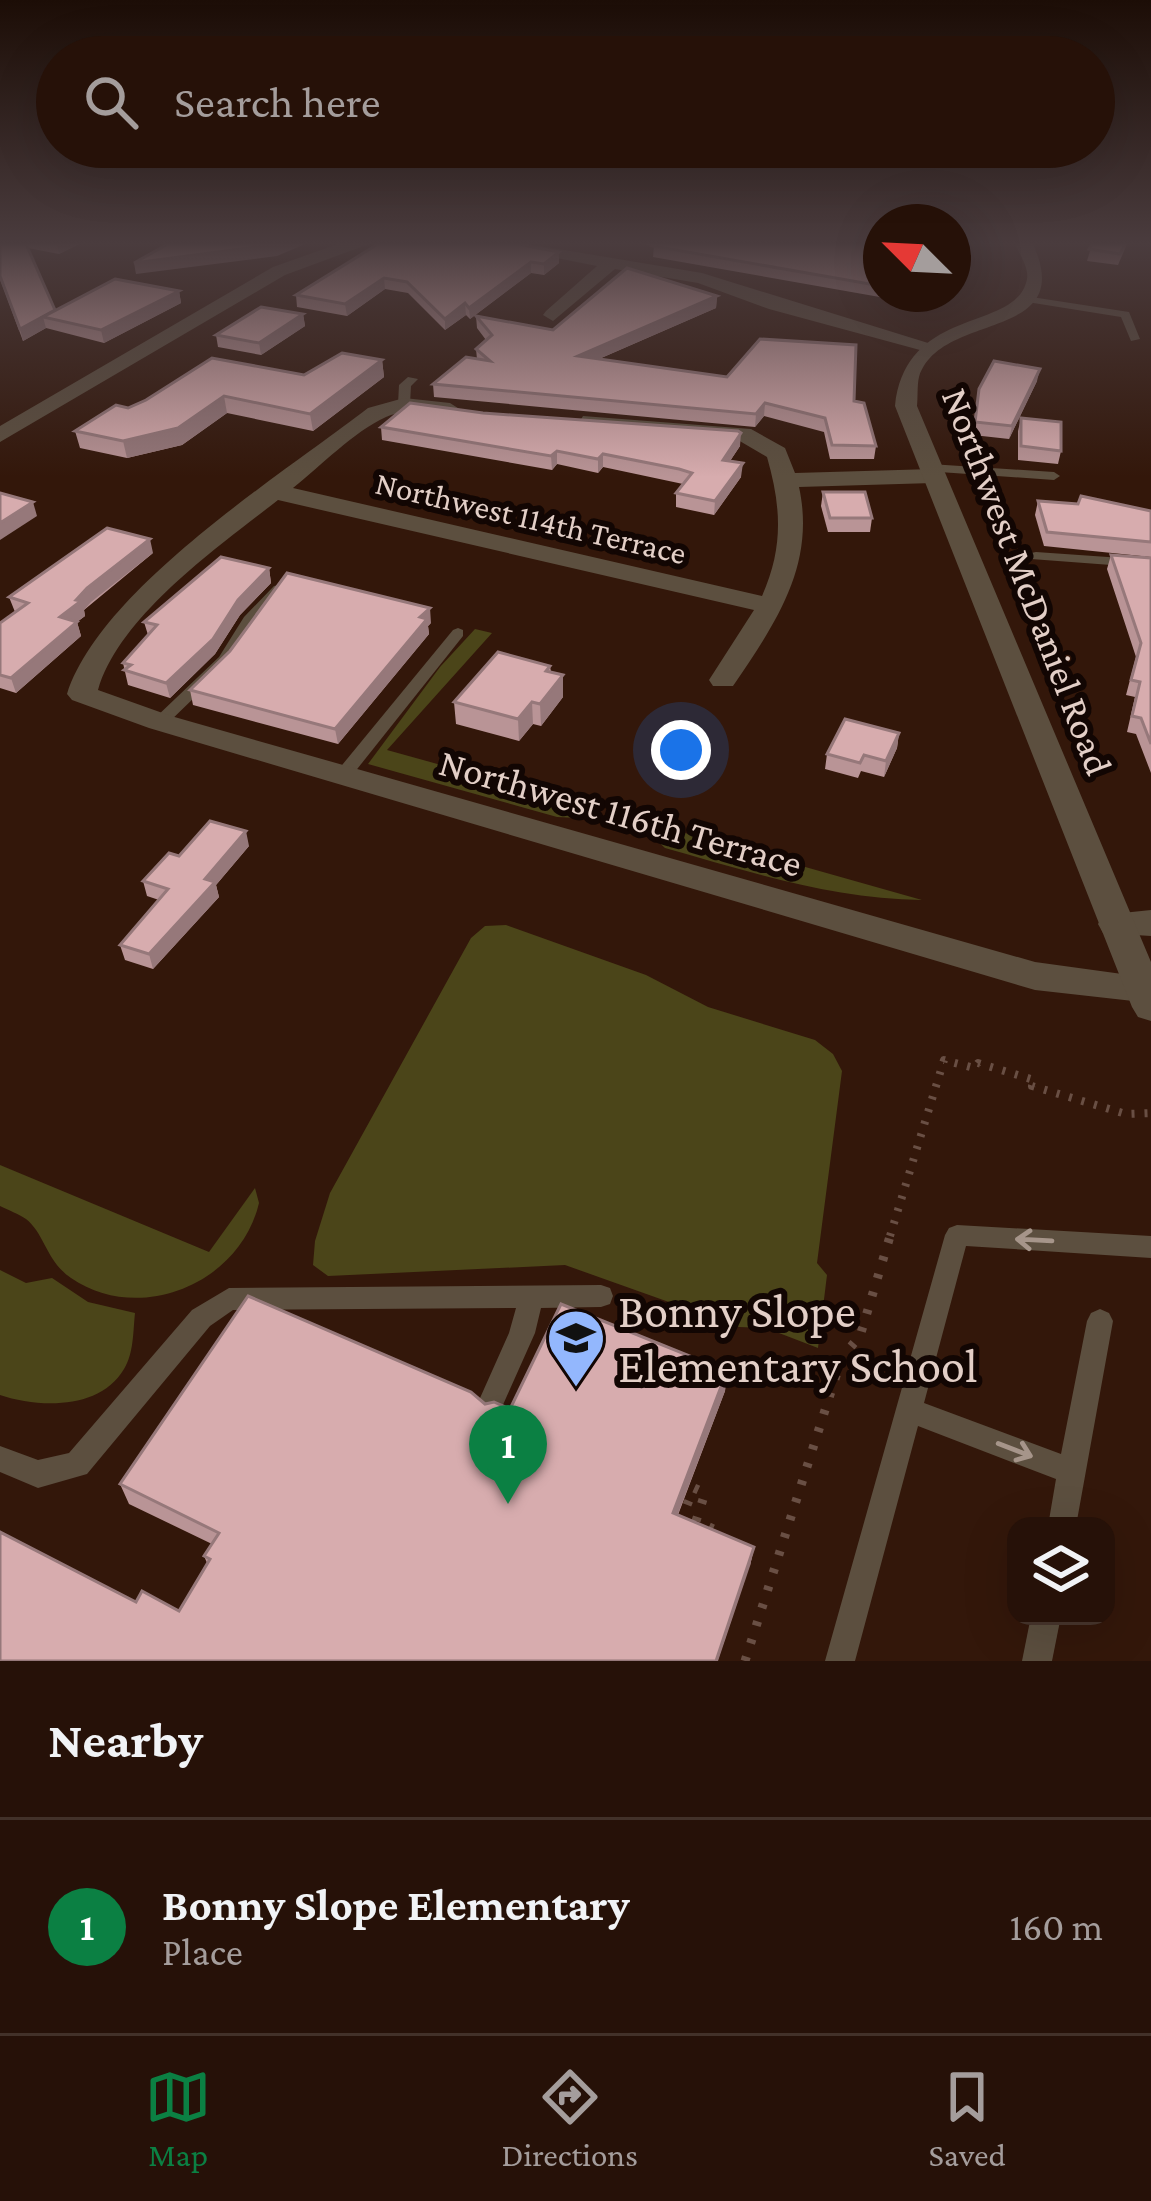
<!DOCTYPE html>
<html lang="en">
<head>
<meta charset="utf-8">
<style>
	:root { --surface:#261108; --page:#2e1a12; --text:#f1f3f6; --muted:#a49d9c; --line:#423129; --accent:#0b8043 }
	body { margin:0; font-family:"Crimson Pro",serif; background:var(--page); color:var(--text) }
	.controls { position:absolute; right:36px; bottom:36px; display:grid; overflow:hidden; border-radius:24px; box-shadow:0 12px 48px #0002 }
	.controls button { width:108px; height:108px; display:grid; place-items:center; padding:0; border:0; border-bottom:3px solid var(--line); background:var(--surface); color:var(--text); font:60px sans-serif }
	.compass { position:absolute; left:863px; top:204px; width:108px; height:108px; border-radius:50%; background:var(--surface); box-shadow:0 12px 48px #0002; rotate:294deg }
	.you { position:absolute; left:681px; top:750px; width:42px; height:42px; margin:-30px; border:9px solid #fff; border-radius:50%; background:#1a73e8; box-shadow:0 0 0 18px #1a73e833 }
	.badge { display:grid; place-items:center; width:78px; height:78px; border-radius:50%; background:var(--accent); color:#fff; font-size:39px; font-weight:700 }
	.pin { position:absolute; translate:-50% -99px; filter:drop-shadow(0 3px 6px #0008) }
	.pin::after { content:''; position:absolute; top:63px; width:42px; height:36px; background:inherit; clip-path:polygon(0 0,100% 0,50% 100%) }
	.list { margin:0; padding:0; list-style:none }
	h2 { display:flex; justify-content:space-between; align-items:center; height:156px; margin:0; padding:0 48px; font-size:51px }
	h2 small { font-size:39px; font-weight:400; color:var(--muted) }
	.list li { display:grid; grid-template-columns:78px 1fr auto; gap:36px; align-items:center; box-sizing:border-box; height:216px; padding:0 48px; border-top:3px solid var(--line) }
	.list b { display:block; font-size:45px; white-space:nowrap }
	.list p { margin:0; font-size:39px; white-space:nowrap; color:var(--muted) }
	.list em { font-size:39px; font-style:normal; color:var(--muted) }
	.icon { flex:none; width:66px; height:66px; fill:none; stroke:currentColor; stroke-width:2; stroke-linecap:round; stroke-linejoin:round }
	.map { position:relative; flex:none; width:1151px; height:1661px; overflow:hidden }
	.search { position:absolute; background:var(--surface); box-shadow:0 12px 48px #0002; left:36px; right:36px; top:36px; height:132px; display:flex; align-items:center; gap:30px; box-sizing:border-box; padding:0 42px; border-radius:66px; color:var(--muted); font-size:45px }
	.sheet { height:372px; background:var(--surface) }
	nav { display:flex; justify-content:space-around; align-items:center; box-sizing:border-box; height:168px; border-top:3px solid var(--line); background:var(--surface); font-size:33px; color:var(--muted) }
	nav a { display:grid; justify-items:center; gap:6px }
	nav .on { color:var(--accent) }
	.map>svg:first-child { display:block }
	.green { fill:#4b4519 }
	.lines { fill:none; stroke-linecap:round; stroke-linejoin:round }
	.path-far1 { stroke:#694f44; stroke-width:8; stroke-dasharray:3 10; stroke-linecap:butt }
	.path { stroke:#694f44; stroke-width:9; stroke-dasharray:4.5 14; stroke-linecap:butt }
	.service { fill:#5c4f3f; fill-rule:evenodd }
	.minor { fill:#5c4f3f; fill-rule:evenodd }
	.tertiary { fill:#5c4f3f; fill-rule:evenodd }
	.wall { fill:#b99496 }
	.shaded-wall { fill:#96787a }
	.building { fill:#d7acae; stroke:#96787a; stroke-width:3 }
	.oneway { stroke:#a6958a }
	.labels { text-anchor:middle; stroke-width:12; stroke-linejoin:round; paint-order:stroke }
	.far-street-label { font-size:33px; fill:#e3cfc7; stroke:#120603 }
	.street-label { font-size:39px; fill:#e3cfc7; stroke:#120603 }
	.near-poi-label { font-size:48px; fill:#e3cfc7; stroke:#120603; text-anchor:start }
</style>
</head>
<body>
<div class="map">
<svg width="1151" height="1661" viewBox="0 0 1151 1661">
	<rect width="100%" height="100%" fill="#33170a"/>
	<g class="green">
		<path d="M475,629L492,633L387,750L596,808L578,818L557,817L368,764L440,667Z"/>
		<path d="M653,824L922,900C833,899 750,872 665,848L652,836Z"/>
		<path d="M506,925L646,975L708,1007L815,1040L833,1054L842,1071L817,1263L827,1275L818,1348L766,1328L739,1327L565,1265L328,1276L313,1265L315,1241L330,1193L471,938L485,926Z"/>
		<path d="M0,1165L209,1252L255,1188L259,1203C240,1284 139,1325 71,1278C46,1261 45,1234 26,1219C19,1214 8,1210 0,1206Z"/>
		<path d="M0,1270L26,1283L52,1278L88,1302L135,1313C133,1331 134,1353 124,1369C100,1410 39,1408 0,1395Z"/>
	</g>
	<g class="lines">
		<path class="path-far1" d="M890,1236L944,1060L974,1068L978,1063L1034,1080L1032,1086L1126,1114L1151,1113"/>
		<g class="path">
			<path d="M680,1522L694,1488L705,1493L696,1521L718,1531"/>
			<path d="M745,1661L842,1357L860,1336L891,1233"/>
		</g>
		<g class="service">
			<path d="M1025,296L1129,312L1140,339L1131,341L1121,317L1021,301V297Z"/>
			<path d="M408,377L418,379L411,386L410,404L404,408L398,404L399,385Z"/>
			<path d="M930,464L1054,472L1060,476L1054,480L925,471V465Z"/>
			<path d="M1036,552L1151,560V568L1031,559V553Z"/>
			<path d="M279,585L286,589L255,622L230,663L166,725H154L152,722L154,719L219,657L244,617L274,586Z"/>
			<path d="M458,628L463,630V636L350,778H338L335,774L338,770L453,630Z"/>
			<path d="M957,1225L1151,1236V1258L966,1246L924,1403L1061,1454L1087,1321L1091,1313L1100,1309L1109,1313L1113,1321L1076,1526H1048L1056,1479L918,1426L855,1661H825L945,1235L949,1228Z"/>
			<path d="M601,1285L610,1288L613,1296L610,1304L601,1307L541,1308L535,1333L498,1416L489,1420L480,1416L476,1407L509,1333L516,1308L233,1310L210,1326L87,1474L38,1488L0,1472V1446L38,1460L69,1453L192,1310L229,1288Z"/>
			<path d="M1031,1616H1061L1052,1661H1022Z"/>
		</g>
		<g class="minor">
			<path d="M338,244H369L285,275L0,442V426L273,267Z"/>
			<path d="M486,244H528L702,273L941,347L931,353L769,309L698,283L615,269L553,321L543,315L546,311L597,266Z"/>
			<path d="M404,398L450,403L461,410C442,425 411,405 386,417C353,432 321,466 293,488L762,596C784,547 781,506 767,457L738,440L591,428L580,421L583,416L751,429L785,448L795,473L933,469L945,476L933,483L799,487C816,565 776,623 733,686H713L709,680L754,610L278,500C219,546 119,616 98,690L171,716L1035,962L1144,977L1151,979V1003L1035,990L149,728L72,700L67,694C101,588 280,476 368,408Z"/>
			<path d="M1151,910V936L1103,933L1098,924L1103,915Z"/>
		</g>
		<path class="tertiary" d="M1015,244H1033C1078,343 940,310 919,377C917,385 918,397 917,406L1151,962V1021L1138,1017L1132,1007L895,406C906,304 1017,333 1027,279C1029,268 1020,255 1015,244Z"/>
	</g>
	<g class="wall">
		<path d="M0,244H79L59,254L28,248L56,311L179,291L181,303L104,343L46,328L23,341L0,279Z"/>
		<path d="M378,244L559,263L544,275L531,273L470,319L466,315L445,330L408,293L385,289L347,316L297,307L296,295Z"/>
		<path d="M643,244H881V294H894L891,299L653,257L654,246Z"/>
		<path d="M1092,244H1127L1118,265L1087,261Z"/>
		<path d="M717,296L716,308L599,359L854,401L876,446L874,459H830L824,432L764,416L755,427L434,397L433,384L477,359L476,349L486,340L477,328L476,316L553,330Z"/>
		<path d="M303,314L305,326L261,355L218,347L216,335Z"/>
		<path d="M382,360L384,377L313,431L227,413L182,445L127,458L80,448L75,431L128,408Z"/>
		<path d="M1037,381L1009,439L973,435L979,389Z"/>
		<path d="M1021,418L1061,451L1058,464L1018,460V431Z"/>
		<path d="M381,427L740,446L730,461L741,477L714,515L676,507V493L683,484L603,467L598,473L557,464L552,470L382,440Z"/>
		<path d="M823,492L872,518L870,532H828L821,506Z"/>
		<path d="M1038,501L1151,511V557L1044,546L1035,515Z"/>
		<path d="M153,553L84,610L85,616L77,622L81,636L16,693L0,688V623L15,612L9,597Z"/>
		<path d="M1111,555L1151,558V773L1136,734L1127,732L1135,697L1126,695L1136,657L1107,569Z"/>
		<path d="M269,568L271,583L240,615L215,654L170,698L128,685L123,663L148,635L144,622Z"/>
		<path d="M431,623L428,626L429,634L338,744L193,705L190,690Z"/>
		<path d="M550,666L551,672L563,675V697L541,726L533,724L519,741L456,724L454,702Z"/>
		<path d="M899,733L897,748L884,777L861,771L858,778L825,769L827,754Z"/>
		<path d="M249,846L216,885L219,897L153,969L125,960L120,945L159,900L147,896L143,881L179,856Z"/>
		<path d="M727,1371L725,1391L678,1515L754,1547L750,1566L0,1661L136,1602L179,1611L207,1563L204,1556L212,1544L129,1504L120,1484L485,1404L510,1409Z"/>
	</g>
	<g class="shaded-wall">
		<path d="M57,244H79L59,254Z"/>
		<path d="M278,244H305L277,256L136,274L134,263Z"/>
		<path d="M559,252V263L544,275V264Z"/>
		<path d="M531,262V273L470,319L469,308Z"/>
		<path d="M384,278L385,289L347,316L345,304Z"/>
		<path d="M179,291L181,303L104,343L101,330Z"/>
		<path d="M717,296L716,308L578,368V356Z"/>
		<path d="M465,303L466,315L445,330V319Z"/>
		<path d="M55,310L43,317L46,328L23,341L20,329Z"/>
		<path d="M303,314L305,326L261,355L259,343Z"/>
		<path d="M382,360L384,377L313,431L310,414Z"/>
		<path d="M1040,369L1037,381L1009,439L1012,426Z"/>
		<path d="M224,396L227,413L182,445L127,458L123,441Z"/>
		<path d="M765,403L764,416L755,427L756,414Z"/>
		<path d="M741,433L740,446L722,473L723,460Z"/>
		<path d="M557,451V464L552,470L551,456Z"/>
		<path d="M603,454V467L598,473V459Z"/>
		<path d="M743,463L741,477L714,515L715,501Z"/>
		<path d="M33,502L37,516L0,540V523Z"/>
		<path d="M150,539L153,553L91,602L84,610L85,616L77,622L81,636L16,693L11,678L60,617L87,588Z"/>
		<path d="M269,568L271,583L240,615L215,654L170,698L166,683L238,600Z"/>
		<path d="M430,608L431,623L428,626L429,634L338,744L335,729L420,617Z"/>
		<path d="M563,675V697L541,726L540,704Z"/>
		<path d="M532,702L533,724L519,741L518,719Z"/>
		<path d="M899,733L897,748L884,777L886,761Z"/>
		<path d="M246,831L249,846L216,885L219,897L153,969L149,954L205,879Z"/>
		<path d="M727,1371L725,1391L671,1532L673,1513Z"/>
		<path d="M754,1547L750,1566L718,1661H716Z"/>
	</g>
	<g class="building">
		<path d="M0,244H26L55,310L20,329L0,276Z"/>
		<path d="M168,244H278L134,263Z"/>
		<path d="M378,244H517L559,252L544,264L531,262L469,308L465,303L445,319L407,282L384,278L345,304L296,295Z"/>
		<path d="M656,244H881V286L653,246Z"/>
		<path d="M1092,244H1125L1120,254L1089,249Z"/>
		<path d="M627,268L717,296L578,356L727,377L760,339L856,345L854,401L864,403L876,446L832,445L825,418L765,403L756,414L433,384L466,357L490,361L476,349L492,335L476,316L553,330Z"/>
		<path d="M115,279L179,291L101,330L43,317Z"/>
		<path d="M261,307L303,314L259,343L216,335Z"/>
		<path d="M342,353L382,360L310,414L224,396L178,428L123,441L75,431L116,405L128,408L146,400L212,358L304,375Z"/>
		<path d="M994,361L1040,369L1012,426L975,422L979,389Z"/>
		<path d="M410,403L483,413L738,431L741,433L723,460L743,463L715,501L676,493L692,473L679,469L603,454L598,459L557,451L551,456L381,427Z"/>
		<path d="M1021,418L1061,422V451L1021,446Z"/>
		<path d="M823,492H865L872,518H830Z"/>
		<path d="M0,493L33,502L0,523Z"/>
		<path d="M1081,496L1151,511V542L1047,532L1038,501L1078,504Z"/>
		<path d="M107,528L150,539L87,588L76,600L81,601L60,617L77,622L11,678L0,675V623L28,603L9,597Z"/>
		<path d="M1111,555L1151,558V744L1141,718L1132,716L1140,682L1131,680L1141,643Z"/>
		<path d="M221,557L269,568L238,600L213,639L166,683L124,670L131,665L123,663L157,625L144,622Z"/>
		<path d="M287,573L430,608L420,617L427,619L335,729L190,690L230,651Z"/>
		<path d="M498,652L550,666L546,671L563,675L540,704L532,702L518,719L454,702Z"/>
		<path d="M845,719L899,733L886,761L864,755L860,763L827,754Z"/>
		<path d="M210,821L246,831L205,879L215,882L149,954L120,945L168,889L143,881L169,853L179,856Z"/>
		<path d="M248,1296L471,1392L485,1404L494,1402L510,1409L561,1304L727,1371L673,1513L754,1547L716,1661H0V1532L136,1602L142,1591L179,1611L210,1559L204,1556L219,1533L120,1484Z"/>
	</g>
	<defs><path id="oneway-shaft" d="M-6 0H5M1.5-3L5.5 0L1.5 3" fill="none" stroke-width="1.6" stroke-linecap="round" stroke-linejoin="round" transform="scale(3)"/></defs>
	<g class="oneway">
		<use href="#oneway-shaft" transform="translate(1034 1240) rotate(-177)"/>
		<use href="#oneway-shaft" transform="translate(1015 1450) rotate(21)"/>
	</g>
	<linearGradient id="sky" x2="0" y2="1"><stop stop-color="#1c0d06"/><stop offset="0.51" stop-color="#4a3c3e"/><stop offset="1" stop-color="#4a3c3e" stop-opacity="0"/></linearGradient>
	<rect width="1151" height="477" fill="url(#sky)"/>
	<defs>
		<symbol id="school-pin" viewBox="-11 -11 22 30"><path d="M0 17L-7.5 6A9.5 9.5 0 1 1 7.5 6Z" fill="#93b7fd" stroke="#120603"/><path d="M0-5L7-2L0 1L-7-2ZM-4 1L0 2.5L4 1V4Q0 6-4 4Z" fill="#111"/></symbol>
	</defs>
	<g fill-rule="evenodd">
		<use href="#school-pin" x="543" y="1305" width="66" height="90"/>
	</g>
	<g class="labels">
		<g class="far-street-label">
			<text transform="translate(531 517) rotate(13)" y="12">Northwest 114th Terrace</text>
		</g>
		<g class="street-label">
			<text transform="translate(1028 581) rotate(69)" y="14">Northwest McDaniel Road</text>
			<text transform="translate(621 812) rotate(16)" y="14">Northwest 116th Terrace</text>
		</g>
		<g class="near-poi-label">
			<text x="618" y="1327">Bonny Slope<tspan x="618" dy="55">Elementary School</tspan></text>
		</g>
	</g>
</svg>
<div class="controls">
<button><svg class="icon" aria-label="layers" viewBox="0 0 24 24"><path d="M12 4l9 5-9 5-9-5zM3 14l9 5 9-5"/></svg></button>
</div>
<svg class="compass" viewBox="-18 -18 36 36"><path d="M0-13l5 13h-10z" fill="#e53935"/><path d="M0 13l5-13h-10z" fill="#a49d9c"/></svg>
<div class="you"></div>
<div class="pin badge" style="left:508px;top:1504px">1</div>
<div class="search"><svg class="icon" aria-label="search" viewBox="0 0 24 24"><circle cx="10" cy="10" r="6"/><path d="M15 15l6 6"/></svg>Search here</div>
</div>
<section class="sheet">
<h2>Nearby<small></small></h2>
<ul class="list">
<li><span class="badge">1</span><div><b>Bonny Slope Elementary</b><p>Place</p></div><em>160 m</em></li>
</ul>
</section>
<nav>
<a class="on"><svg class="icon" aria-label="map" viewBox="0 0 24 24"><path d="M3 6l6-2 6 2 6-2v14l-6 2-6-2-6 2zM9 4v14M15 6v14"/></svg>Map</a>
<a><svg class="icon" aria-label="directions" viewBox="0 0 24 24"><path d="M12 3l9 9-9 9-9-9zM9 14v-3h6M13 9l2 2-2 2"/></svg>Directions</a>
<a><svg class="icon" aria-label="saved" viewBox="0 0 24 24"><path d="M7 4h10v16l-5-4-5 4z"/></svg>Saved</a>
</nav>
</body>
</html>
